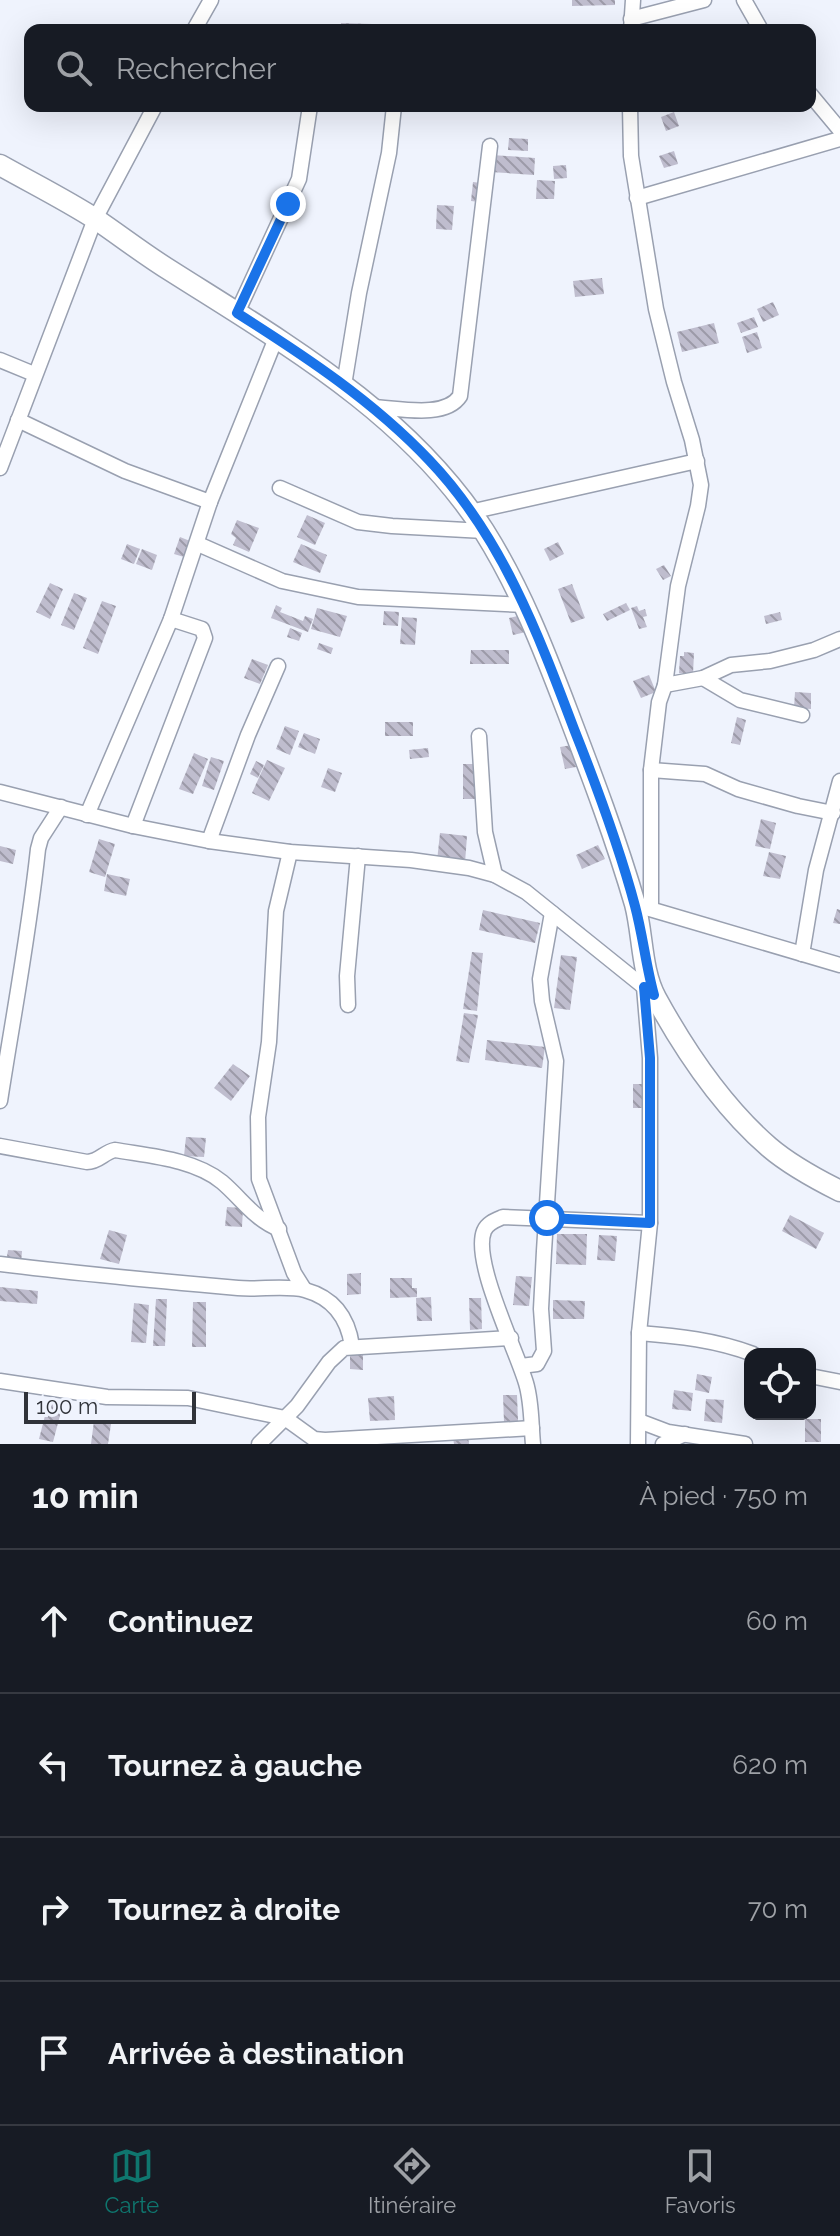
<!DOCTYPE html>
<html lang="fr">
<head>
<meta charset="utf-8">
<style>
	:root { --surface:#171b24; --page:#242831; --text:#f1f3f6; --muted:#9ea1a6; --line:#363941; --accent:#0f766e }
	body { margin:0; font-family:Raleway,sans-serif; background:var(--page); color:var(--text) }
	.controls { position:absolute; right:24px; bottom:24px; display:grid; overflow:hidden; border-radius:16px; box-shadow:0 8px 32px #0002 }
	.controls button { width:72px; height:72px; display:grid; place-items:center; padding:0; border:0; border-bottom:2px solid var(--line); background:var(--surface); color:var(--text); font:40px sans-serif }
	.scale { position:absolute; left:24px; bottom:20px; width:172px; box-sizing:border-box; padding-left:8px; border:4px solid #303339; border-top:0; font-size:22px; line-height:28px; white-space:nowrap; color:#303339; -webkit-text-stroke:6px #eff3fd; paint-order:stroke }
	.stop { position:absolute; width:24px; height:24px; margin:-18px; border:6px solid #1a73e8; border-radius:50%; background:#fff }
	.stop.end { background:#1a73e8; border-color:#fff; box-shadow:0 2px 8px #0008 }
	.list { margin:0; padding:0; list-style:none }
	h2 { display:flex; justify-content:space-between; align-items:center; height:104px; margin:0; padding:0 32px; font-size:34px }
	h2 small { font-size:26px; font-weight:400; color:var(--muted) }
	.list li { display:grid; grid-template-columns:52px 1fr auto; gap:24px; align-items:center; box-sizing:border-box; height:144px; padding:0 32px; border-top:2px solid var(--line) }
	.list b { display:block; font-size:30px; white-space:nowrap }
	.list em { font-size:26px; font-style:normal; color:var(--muted) }
	.icon { flex:none; width:44px; height:44px; fill:none; stroke:currentColor; stroke-width:2; stroke-linecap:round; stroke-linejoin:round }
	.map { position:relative; flex:none; width:840px; height:1444px; overflow:hidden }
	.search { position:absolute; background:var(--surface); box-shadow:0 8px 32px #0002; left:24px; right:24px; top:24px; height:88px; display:flex; align-items:center; gap:20px; box-sizing:border-box; padding:0 28px; border-radius:16px; color:var(--muted); font-size:30px }
	.sheet { height:680px; background:var(--surface) }
	nav { display:flex; justify-content:space-around; align-items:center; box-sizing:border-box; height:112px; border-top:2px solid var(--line); background:var(--surface); font-size:22px; color:var(--muted) }
	nav a { display:grid; justify-items:center; gap:4px }
	nav .on { color:var(--accent) }
	.map>svg:first-child { display:block }
	.building { fill:url(#building-back-hatch) }
	.lines { fill:none; stroke-linecap:round; stroke-linejoin:round }
	.street-casing { stroke:#99a0b0; stroke-width:17 }
	.secondary-casing { stroke:#99a0b0; stroke-width:23 }
	.street { stroke:#fff; stroke-width:14 }
	.secondary { stroke:#fff; stroke-width:20 }
	.route { stroke:#1a73e8; stroke-width:10 }
</style>
</head>
<body>
<div class="map">
<svg width="840" height="1444" viewBox="0 0 840 1444">
	<defs>
		<pattern id="building-back-hatch" width="6" height="6" patternUnits="userSpaceOnUse" patternTransform="scale(2)"><rect width="6" height="6" fill="#bfbdce"/><path d="M-1 5l2 2M0 0l6 6M5-1l2 2" fill="none" stroke="#9c9aa8"/></pattern>
	</defs>
	<rect width="100%" height="100%" fill="#eff3fd"/>
	<g class="building">
		<path d="M572,0H615V5L572,6Z"/>
		<path d="M341,23L372,24V30H341Z"/>
		<path d="M674,112L679,126L666,131L661,117Z"/>
		<path d="M509,138L528,139V151L508,150Z"/>
		<path d="M674,151L678,164L664,168L659,156Z"/>
		<path d="M492,155L535,158L534,175L491,172Z"/>
		<path d="M566,165L567,178L554,179L553,166Z"/>
		<path d="M537,180L555,181L554,199H536Z"/>
		<path d="M473,182L481,183L479,202L471,201Z"/>
		<path d="M437,205L454,206L452,230L436,229Z"/>
		<path d="M602,278L604,294L575,297L573,281Z"/>
		<path d="M773,302L779,315L763,322L757,309Z"/>
		<path d="M754,317L758,327L741,333L737,323Z"/>
		<path d="M714,323L719,343L682,352L677,332Z"/>
		<path d="M757,332L762,348L747,353L742,337Z"/>
		<path d="M307,515L325,523L315,545L297,537Z"/>
		<path d="M237,520L259,528L249,552L233,545L236,538L231,534Z"/>
		<path d="M180,537L190,541L184,557L174,554Z"/>
		<path d="M558,542L564,554L550,561L544,549Z"/>
		<path d="M127,544L140,549L134,564L121,559Z"/>
		<path d="M301,544L327,555L320,573L293,562Z"/>
		<path d="M142,549L157,555L152,570L136,564Z"/>
		<path d="M664,565L671,576L663,580L656,569Z"/>
		<path d="M50,583L63,589L50,619L36,612Z"/>
		<path d="M572,584L585,618L571,623L558,589Z"/>
		<path d="M74,593L87,598L74,630L61,625Z"/>
		<path d="M102,601L116,606L98,654L83,648Z"/>
		<path d="M626,603L630,610L607,621L603,614Z"/>
		<path d="M276,605L282,608L280,612L303,621L305,616L313,619L308,632L271,618Z"/>
		<path d="M637,606L639,611L645,609L647,616L643,617L647,627L639,629L631,608Z"/>
		<path d="M317,608L347,616L340,637L311,629Z"/>
		<path d="M384,611L399,612L398,626L383,625Z"/>
		<path d="M780,612L782,620L766,624L764,616Z"/>
		<path d="M522,615L526,632L513,635L509,618Z"/>
		<path d="M402,617L417,618L415,645L400,644Z"/>
		<path d="M290,628L302,633L299,641L287,637Z"/>
		<path d="M319,643L333,648L331,654L317,649Z"/>
		<path d="M471,650H509V664H470Z"/>
		<path d="M684,652L694,653L693,674L679,673L680,656H684Z"/>
		<path d="M252,659L268,665L260,684L244,678Z"/>
		<path d="M649,675L656,692L641,698L633,681Z"/>
		<path d="M795,692L811,693V709L794,708Z"/>
		<path d="M737,717L746,720L740,745L731,743Z"/>
		<rect x="385" y="722" width="28" height="14"/>
		<path d="M285,726L299,731L290,755L276,749Z"/>
		<path d="M304,733L320,739L315,754L298,747Z"/>
		<path d="M572,745L576,767L565,769L560,747Z"/>
		<path d="M428,748L429,757L410,759L409,750Z"/>
		<path d="M194,753L208,759L193,794L179,789Z"/>
		<path d="M211,757L224,761L214,790L202,786Z"/>
		<path d="M267,760L285,768L269,801L252,793Z"/>
		<path d="M256,761L264,765L258,778L250,774Z"/>
		<rect x="463" y="764" width="16" height="35"/>
		<path d="M328,768L342,773L335,792L321,787Z"/>
		<path d="M761,819L776,823L770,849L755,846Z"/>
		<path d="M440,833L467,836L465,863L437,861Z"/>
		<path d="M99,839L115,844L105,877L89,872Z"/>
		<path d="M598,845L605,859L582,869L576,855Z"/>
		<path d="M0,846L16,850L13,864L0,861Z"/>
		<path d="M769,852L786,856L780,879L763,876Z"/>
		<path d="M107,874L130,879L126,896L104,891Z"/>
		<path d="M837,909L840,910V924L833,923Z"/>
		<path d="M483,910L540,923L535,943L479,930Z"/>
		<path d="M472,952L483,953L477,1011L463,1009Z"/>
		<path d="M561,955L577,957L570,1010L554,1008Z"/>
		<path d="M464,1013L478,1015L469,1063L456,1061Z"/>
		<path d="M487,1040L545,1047L542,1068L485,1060Z"/>
		<path d="M233,1064L250,1076L231,1101L214,1088Z"/>
		<path d="M633,1084H645L646,1108H633Z"/>
		<path d="M186,1137L206,1138L204,1157L184,1156Z"/>
		<path d="M227,1207L243,1208L242,1227L225,1226Z"/>
		<path d="M790,1215L824,1233L816,1249L782,1231Z"/>
		<path d="M109,1230L127,1235L119,1264L100,1259Z"/>
		<path d="M557,1234H587L586,1265L556,1264Z"/>
		<path d="M599,1235L617,1236L615,1261L597,1260Z"/>
		<path d="M8,1250L22,1251L21,1264L6,1263Z"/>
		<path d="M361,1273V1294L347,1295V1274Z"/>
		<path d="M516,1276L532,1277L529,1306L513,1305Z"/>
		<path d="M390,1278H412V1288H417V1297L390,1298Z"/>
		<path d="M0,1287L38,1291L37,1304L0,1301Z"/>
		<path d="M431,1297L432,1321H417L416,1298Z"/>
		<path d="M469,1298H481L482,1329L470,1330Z"/>
		<path d="M156,1299H167L165,1346H153Z"/>
		<path d="M553,1300L585,1301L584,1319H553Z"/>
		<path d="M193,1302H206V1347H192Z"/>
		<path d="M134,1303L149,1305L146,1343L131,1342Z"/>
		<path d="M350,1355H363V1370L350,1369Z"/>
		<path d="M697,1374L712,1377L709,1393L695,1390Z"/>
		<path d="M674,1390L693,1393L691,1411L672,1409Z"/>
		<path d="M503,1395H517L518,1421L504,1422Z"/>
		<path d="M394,1396L395,1420L370,1421L368,1398Z"/>
		<path d="M706,1399L724,1400L722,1423L704,1421Z"/>
		<path d="M49,1400L63,1404L53,1442L39,1439Z"/>
		<rect x="805" y="1419" width="16" height="23"/>
		<path d="M94,1421L111,1424L108,1444H91Z"/>
		<path d="M468,1436L469,1444H454L453,1438Z"/>
	</g>
	<g class="lines">
		<defs>
			<g id="street">
				<path d="M744,0L761,30"/>
				<path d="M631,19L704,0"/>
				<path d="M194,30L211,0"/>
				<path d="M631,30L633,0"/>
				<path d="M810,94L840,130"/>
				<path d="M630,106L631,156L656,309L674,382L692,440L701,485L698,506L678,586L665,685L659,702L651,770V909"/>
				<path d="M637,198L840,139"/>
				<path d="M237,313L299,179L310,106"/>
				<path d="M0,360L34,374"/>
				<path d="M344,385L359,293L389,153L394,106"/>
				<path d="M373,407C398,408 445,419 460,396L490,146"/>
				<path d="M18,420L125,471L210,502"/>
				<path d="M0,468L95,219L155,106"/>
				<path d="M280,488L358,522L392,526L484,531"/>
				<path d="M470,512L697,461"/>
				<path d="M198,544L282,581L358,597L525,605"/>
				<path d="M703,678L740,700L802,715"/>
				<path d="M665,685L703,678L731,665L770,661L814,650L840,639"/>
				<path d="M479,736L485,832L495,875"/>
				<path d="M651,770L705,774L738,789L798,806L833,813"/>
				<path d="M0,792L133,826L209,841L290,852L411,860L469,868L495,875L526,892L654,995"/>
				<path d="M87,815L171,619L210,502L276,338"/>
				<path d="M133,826L205,638L202,629L171,619"/>
				<path d="M209,841L248,735L278,666"/>
				<path d="M290,852L276,911L269,1042L258,1117L259,1179L294,1273L304,1289"/>
				<path d="M643,907L840,965"/>
				<path d="M802,954L816,870L840,781"/>
				<path d="M348,1005L347,976L358,856"/>
				<path d="M0,1101C13,1017 29,934 38,849L41,838L61,807"/>
				<path d="M0,1146L87,1162C99,1162 104,1152 115,1150C149,1156 194,1159 222,1182C242,1199 254,1219 279,1229"/>
				<path d="M0,1264C79,1274 158,1281 238,1288C258,1290 287,1285 305,1290C334,1298 348,1318 352,1346"/>
				<path d="M639,1333C678,1336 716,1340 753,1354"/>
				<path d="M521,1366L537,1364L544,1351L541,1309L544,1251L556,1061L542,1001L540,979L552,913"/>
				<path d="M810,1376L840,1382"/>
				<path d="M0,1381L107,1397L188,1398L285,1418L314,1439L325,1440L532,1428"/>
				<path d="M639,1421L668,1432L745,1444"/>
				<path d="M259,1444L297,1406L329,1362L344,1348L511,1338"/>
				<path d="M533,1444C531,1424 532,1403 526,1383C516,1349 472,1261 484,1231C487,1223 496,1220 503,1217L650,1223"/>
				<path d="M638,1444L639,1333L650,1223V1058L644,987"/>
				<path d="M663,1444L685,1434"/>
			</g>
			<path id="secondary" d="M0,165C32,183 66,200 97,220C122,237 145,255 171,271C286,344 409,414 484,531C520,588 544,650 568,713C592,776 616,839 635,904C643,934 641,971 656,998C685,1051 724,1108 769,1147C790,1165 816,1179 840,1191"/>
		</defs>
		<use href="#street" class="street-casing"/>
		<use href="#secondary" class="secondary-casing"/>
		<use href="#street" class="street"/>
		<use href="#secondary" class="secondary"/>
	</g>
	<g class="lines">
		<path class="route" d="M288,204L237,313C305,356 373,401 429,460C501,535 538,633 574,729C597,787 619,846 635,906C643,936 646,966 654,995L644,987L650,1058V1223L547,1218"/>
	</g>
</svg>
<div class="controls">
<button><svg class="icon" aria-label="locate" viewBox="0 0 24 24"><circle cx="12" cy="12" r="6"/><path d="M12 2v4M12 18v4M2 12h4M18 12h4"/></svg></button>
</div>
<div class="scale">100 m</div>
<div class="stop" style="left:547px;top:1218px"></div>
<div class="stop end" style="left:288px;top:204px"></div>
<div class="search"><svg class="icon" aria-label="search" viewBox="0 0 24 24"><circle cx="10" cy="10" r="6"/><path d="M15 15l6 6"/></svg>Rechercher</div>
</div>
<section class="sheet">
<h2>10 min<small>À pied · 750 m</small></h2>
<ul class="list">
<li><svg class="icon" aria-label="ahead" viewBox="0 0 24 24"><path d="M12 20V5M6 11l6-6 6 6"/></svg><div><b>Continuez</b></div><em>60 m</em></li>
<li><svg class="icon" aria-label="left" viewBox="0 0 24 24"><path d="M17 20v-9H6M10 6l-5 5 5 5"/></svg><div><b>Tournez à gauche</b></div><em>620 m</em></li>
<li><svg class="icon" aria-label="right" viewBox="0 0 24 24"><path d="M7 20v-9h11M14 6l5 5-5 5"/></svg><div><b>Tournez à droite</b></div><em>70 m</em></li>
<li><svg class="icon" aria-label="arrive" viewBox="0 0 24 24"><path d="M6 21V4h12l-3 4 3 4H6"/></svg><div><b>Arrivée à destination</b></div></li>
</ul>
</section>
<nav>
<a class="on"><svg class="icon" aria-label="map" viewBox="0 0 24 24"><path d="M3 6l6-2 6 2 6-2v14l-6 2-6-2-6 2zM9 4v14M15 6v14"/></svg>Carte</a>
<a><svg class="icon" aria-label="directions" viewBox="0 0 24 24"><path d="M12 3l9 9-9 9-9-9zM9 14v-3h6M13 9l2 2-2 2"/></svg>Itinéraire</a>
<a><svg class="icon" aria-label="saved" viewBox="0 0 24 24"><path d="M7 4h10v16l-5-4-5 4z"/></svg>Favoris</a>
</nav>
</body>
</html>
